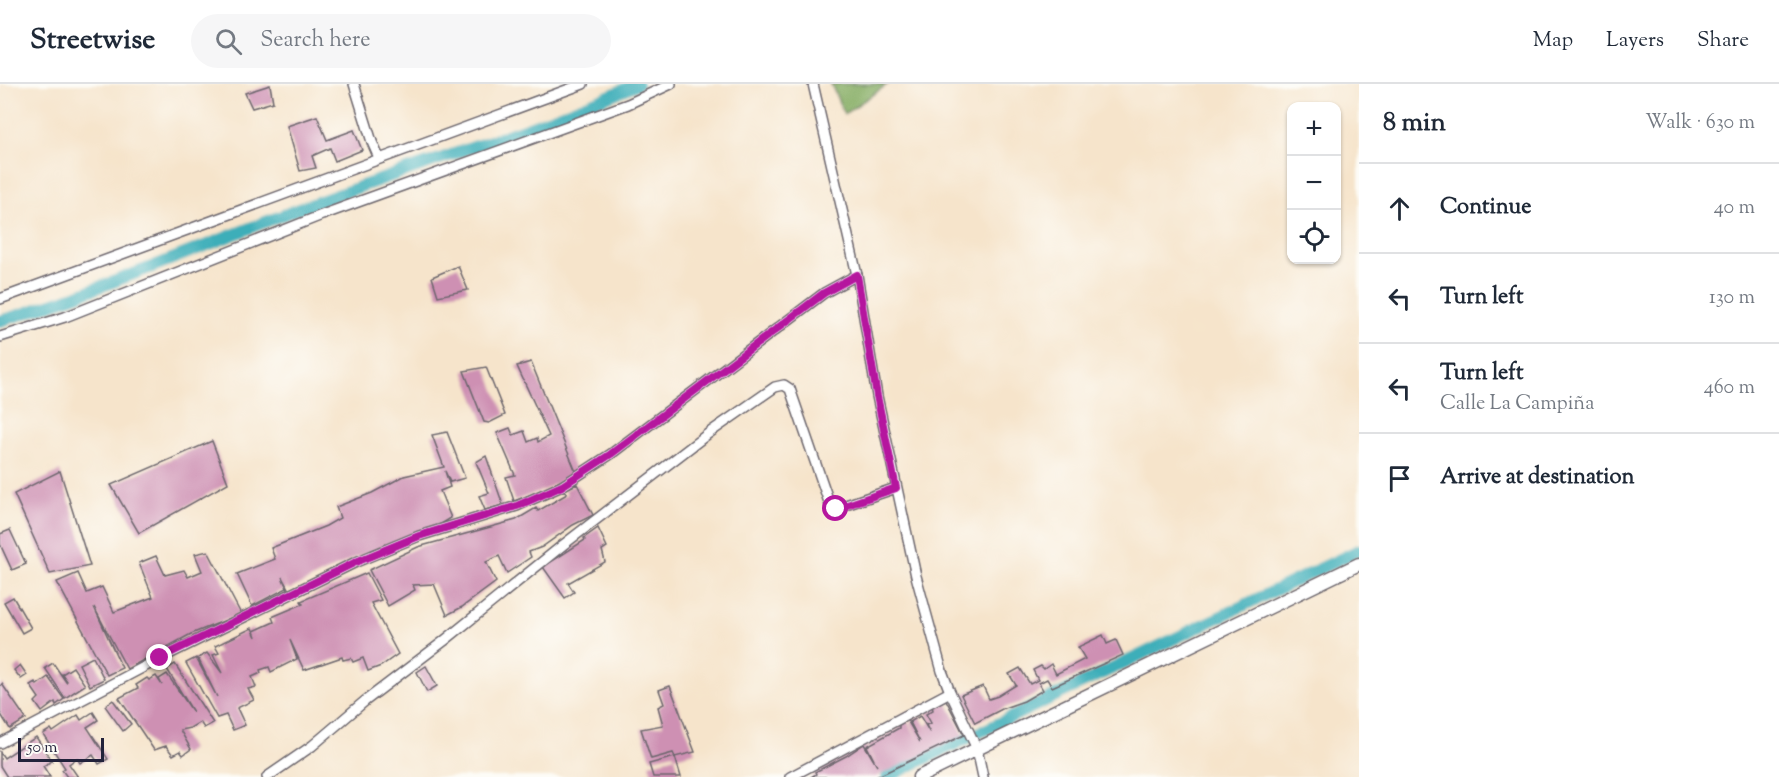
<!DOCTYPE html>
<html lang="en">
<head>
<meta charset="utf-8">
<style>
	:root { --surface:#fff; --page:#f6f6f7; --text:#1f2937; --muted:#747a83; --line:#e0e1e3 }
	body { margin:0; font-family:"Sorts Mill Goudy",serif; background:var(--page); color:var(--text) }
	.controls { position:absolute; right:18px; top:18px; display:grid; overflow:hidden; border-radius:12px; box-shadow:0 2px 4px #0004 }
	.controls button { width:54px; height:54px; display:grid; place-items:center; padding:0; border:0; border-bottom:2px solid var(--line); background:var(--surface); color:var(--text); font:30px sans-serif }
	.scale { position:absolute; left:18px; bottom:15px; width:86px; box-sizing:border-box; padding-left:6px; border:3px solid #22223b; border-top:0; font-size:16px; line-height:21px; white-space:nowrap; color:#22223b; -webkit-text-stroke:4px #fdfcf7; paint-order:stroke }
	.stop { position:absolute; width:18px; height:18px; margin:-14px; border:4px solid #b5179e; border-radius:50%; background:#fff }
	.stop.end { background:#b5179e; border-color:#fff; box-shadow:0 2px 6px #0008 }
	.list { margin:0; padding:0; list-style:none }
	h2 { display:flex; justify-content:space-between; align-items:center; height:78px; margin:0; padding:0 24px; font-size:26px }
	h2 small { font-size:20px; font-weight:400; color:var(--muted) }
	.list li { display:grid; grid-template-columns:39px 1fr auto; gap:18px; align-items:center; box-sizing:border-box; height:90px; padding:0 24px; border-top:2px solid var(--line) }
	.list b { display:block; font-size:22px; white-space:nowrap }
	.list p { margin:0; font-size:20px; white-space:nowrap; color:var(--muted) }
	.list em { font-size:20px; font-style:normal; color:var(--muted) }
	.icon { flex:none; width:33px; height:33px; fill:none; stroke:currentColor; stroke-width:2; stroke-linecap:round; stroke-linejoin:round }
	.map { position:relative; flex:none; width:1359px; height:693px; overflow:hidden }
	header { display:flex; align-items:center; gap:36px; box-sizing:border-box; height:84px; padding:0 30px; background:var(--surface); border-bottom:2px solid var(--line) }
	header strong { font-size:28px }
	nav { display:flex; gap:33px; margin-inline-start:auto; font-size:21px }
	.search { width:420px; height:54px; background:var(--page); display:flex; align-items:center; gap:15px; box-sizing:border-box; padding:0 21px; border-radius:33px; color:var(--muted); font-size:22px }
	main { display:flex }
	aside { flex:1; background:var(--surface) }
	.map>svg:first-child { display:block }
	.forest { fill:#84ac62; stroke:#53674e; stroke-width:1.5 }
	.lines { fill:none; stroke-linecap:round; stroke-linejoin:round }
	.canal { stroke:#3eaeb9; stroke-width:12 }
	.building { fill:#ce90b3 }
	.street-casing { stroke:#6c666d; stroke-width:12 }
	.secondary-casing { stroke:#6c666d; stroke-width:15 }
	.street { stroke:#fff; stroke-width:9 }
	.secondary { stroke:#fff; stroke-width:12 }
	.route { stroke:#b5179e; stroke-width:8 }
</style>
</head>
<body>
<header>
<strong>Streetwise</strong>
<div class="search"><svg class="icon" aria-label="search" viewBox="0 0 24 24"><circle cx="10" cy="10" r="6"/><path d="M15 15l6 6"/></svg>Search here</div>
<nav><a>Map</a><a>Layers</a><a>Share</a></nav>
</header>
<main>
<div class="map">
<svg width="1359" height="693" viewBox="0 0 1359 693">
	<rect width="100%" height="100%" fill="#fdfcf7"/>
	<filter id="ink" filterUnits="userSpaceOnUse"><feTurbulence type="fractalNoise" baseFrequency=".0167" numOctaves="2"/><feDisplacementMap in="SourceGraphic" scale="12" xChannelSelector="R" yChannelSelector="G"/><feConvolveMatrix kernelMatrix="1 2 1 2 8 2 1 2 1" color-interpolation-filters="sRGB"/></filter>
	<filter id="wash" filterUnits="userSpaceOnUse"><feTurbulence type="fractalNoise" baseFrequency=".008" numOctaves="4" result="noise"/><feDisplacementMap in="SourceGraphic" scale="24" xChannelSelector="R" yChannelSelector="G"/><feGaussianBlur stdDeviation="1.35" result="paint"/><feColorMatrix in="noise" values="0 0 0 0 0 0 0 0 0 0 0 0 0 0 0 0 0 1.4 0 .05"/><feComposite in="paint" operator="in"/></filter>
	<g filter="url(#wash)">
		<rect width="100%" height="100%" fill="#f6e4cb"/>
		<path class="forest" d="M831,0H888L844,30Z"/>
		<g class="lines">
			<g class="canal">
				<path d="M0,237C102,206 199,163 299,125C411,83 527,48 637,0"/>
				<path d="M887,693L1359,466"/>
			</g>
		</g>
		<g id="blocks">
			<g class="building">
				<path d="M270,1L273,18L252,24L245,9Z"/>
				<path d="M317,32L327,56L354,46L362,66L335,77L330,64L312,72L316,84L300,87L287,42Z"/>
				<path d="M458,182L468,206L438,212L432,193Z"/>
				<path d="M531,278L576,388L546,405L514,417L506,393L515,391L497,349L510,344L513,351L524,347L528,358L537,354L538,358L549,352L517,282Z"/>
				<path d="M486,283L505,331L489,339L484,338L464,287Z"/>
				<path d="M447,348L465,394L450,398L445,387L450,403L440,407L451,434L441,440L354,474L289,506L282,493L287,504L252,522L237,490L275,475L271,464L326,442L340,434L336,423L372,409L404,392L444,383L432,351Z"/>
				<path d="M212,357L228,399L139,449L111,401Z"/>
				<path d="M486,372L503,421L485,426L479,412L489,409L476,378Z"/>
				<path d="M60,387L90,482L50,490L14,410Z"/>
				<path d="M577,400L593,431L573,441L542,463L529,468L531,473L507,489L499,472L486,478L496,498L462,523L447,531L434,500L413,501L415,506L388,522L369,486L418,463L516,436L536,424L538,427L567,410L564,406Z"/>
				<path d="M598,444L607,463L602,466L605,478L568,499L574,508L565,514L543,483L585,456L584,454Z"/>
				<path d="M10,446L26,480L12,486L0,460V450Z"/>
				<path d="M208,467L241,530L191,550L127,585L94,523L122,584L107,591L57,498L78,489L87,509L102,503L114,528L153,513L139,479L156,472L165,491L184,486L188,493L202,487L195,470Z"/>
				<path d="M367,489L381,516L371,519L398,570L381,582L368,587L363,574L353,578L351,574L343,576L342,573L304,586L290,556L297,575L271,588L269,583L260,586L261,589L252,593L256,603L248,605L254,616L237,624L245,641L233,646L226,631L217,634L186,579L196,574L217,613L198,574L207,569L222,589L213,571L219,569L215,562L252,544L256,553L254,547L274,538L272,533L303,520L301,517Z"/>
				<path d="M13,513L31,544L22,549L4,518Z"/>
				<path d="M1103,551L1107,560L1116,556L1123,571L1052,603L1047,595L1039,599L1043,606L1024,617L1004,624L975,639L961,611L983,602L989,615L998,612L1016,601L1009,590L1020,584L1030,600L1038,596L1033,586L1041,582L1044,585L1051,580L1056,590L1085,575L1078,563Z"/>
				<path d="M93,573L104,595L90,602L79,580Z"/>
				<path d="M53,579L66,598L67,597L62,590L73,583L85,601L65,614L45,584Z"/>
				<path d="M175,580L213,639L204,644L200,638L190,644L180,646L191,665L183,671L180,667L173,671L166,662L154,666L119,614L138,604L136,601L147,594L149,596L156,592L162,601L159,595L167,590L193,628L167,585Z"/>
				<path d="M20,581L27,591L21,595L14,586Z"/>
				<path d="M426,582L437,602L427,608L417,588Z"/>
				<path d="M48,593L64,615L56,621L55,618L42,628L35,618L39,614L30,601L35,598L37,601Z"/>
				<path d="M2,600L26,635L10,645L0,629V602Z"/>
				<path d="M670,602L695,668L675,673L673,669L651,675L641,645L663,641L658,623L664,620L659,606Z"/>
				<path d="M113,616L131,640L123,647L105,622Z"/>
				<path d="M946,616L964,651L876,693H811L816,690L815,688L846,672L864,660L877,682L867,662L899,644V641L907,636L920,658L910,638L920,632L930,649L926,641L931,639L926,630L933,626L932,622Z"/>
				<path d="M93,628L98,636L87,643L108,675L99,680L93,671L80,679L77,674L69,680L78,693H67L62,686L65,684L43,650L51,645L53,648L78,631L81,636Z"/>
				<path d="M36,653L52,677L43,682L50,693H7L0,682V668L4,674Z"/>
				<path d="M675,673L681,693H653L649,680Z"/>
			</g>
		</g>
	</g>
	<g filter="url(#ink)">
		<use href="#blocks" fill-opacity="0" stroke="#6c666d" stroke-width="1.5"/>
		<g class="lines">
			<defs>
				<g id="street">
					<path d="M354,0L372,58L379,74"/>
					<path d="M813,0L857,191L877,312L916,492L942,587L950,608L977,665L983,693"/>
					<path d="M0,215L583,0"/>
					<path d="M0,253L65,233L322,131L628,20L671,0"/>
					<path d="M0,659L161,574L356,478L419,452L517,422L562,402L611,370L824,209L857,191"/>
					<path d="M267,693L312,662L365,617L444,557L563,461L709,349L775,303L784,301L790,305L830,421L834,425L896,404"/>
					<path d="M790,693L950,608"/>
				</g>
				<path id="secondary" d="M919,693L1359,480"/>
			</defs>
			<use href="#street" class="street-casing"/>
			<use href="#secondary" class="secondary-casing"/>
			<use href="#street" class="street"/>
			<use href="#secondary" class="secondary"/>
		</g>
	</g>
	<g class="lines" filter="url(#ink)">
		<path class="route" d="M160,574L356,478L419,452L517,422L562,402L611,370L824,209L857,191L877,312L896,404L836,425"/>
	</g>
</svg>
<div class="controls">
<button>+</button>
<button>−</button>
<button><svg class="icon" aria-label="locate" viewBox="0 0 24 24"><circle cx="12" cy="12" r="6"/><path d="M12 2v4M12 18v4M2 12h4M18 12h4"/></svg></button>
</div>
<div class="scale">50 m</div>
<div class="stop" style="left:836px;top:425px"></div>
<div class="stop end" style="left:160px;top:574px"></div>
</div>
<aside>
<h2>8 min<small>Walk · 630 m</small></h2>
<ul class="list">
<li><svg class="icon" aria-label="ahead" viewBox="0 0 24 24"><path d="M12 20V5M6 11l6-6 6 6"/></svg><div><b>Continue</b></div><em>40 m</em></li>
<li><svg class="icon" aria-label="left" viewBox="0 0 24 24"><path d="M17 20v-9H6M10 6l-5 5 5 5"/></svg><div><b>Turn left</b></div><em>130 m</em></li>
<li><svg class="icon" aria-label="left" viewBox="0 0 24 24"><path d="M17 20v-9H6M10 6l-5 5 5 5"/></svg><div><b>Turn left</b><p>Calle La Campiña</p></div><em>460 m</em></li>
<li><svg class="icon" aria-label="arrive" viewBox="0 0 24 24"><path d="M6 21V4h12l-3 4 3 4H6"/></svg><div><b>Arrive at destination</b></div></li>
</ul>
</aside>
</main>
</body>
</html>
